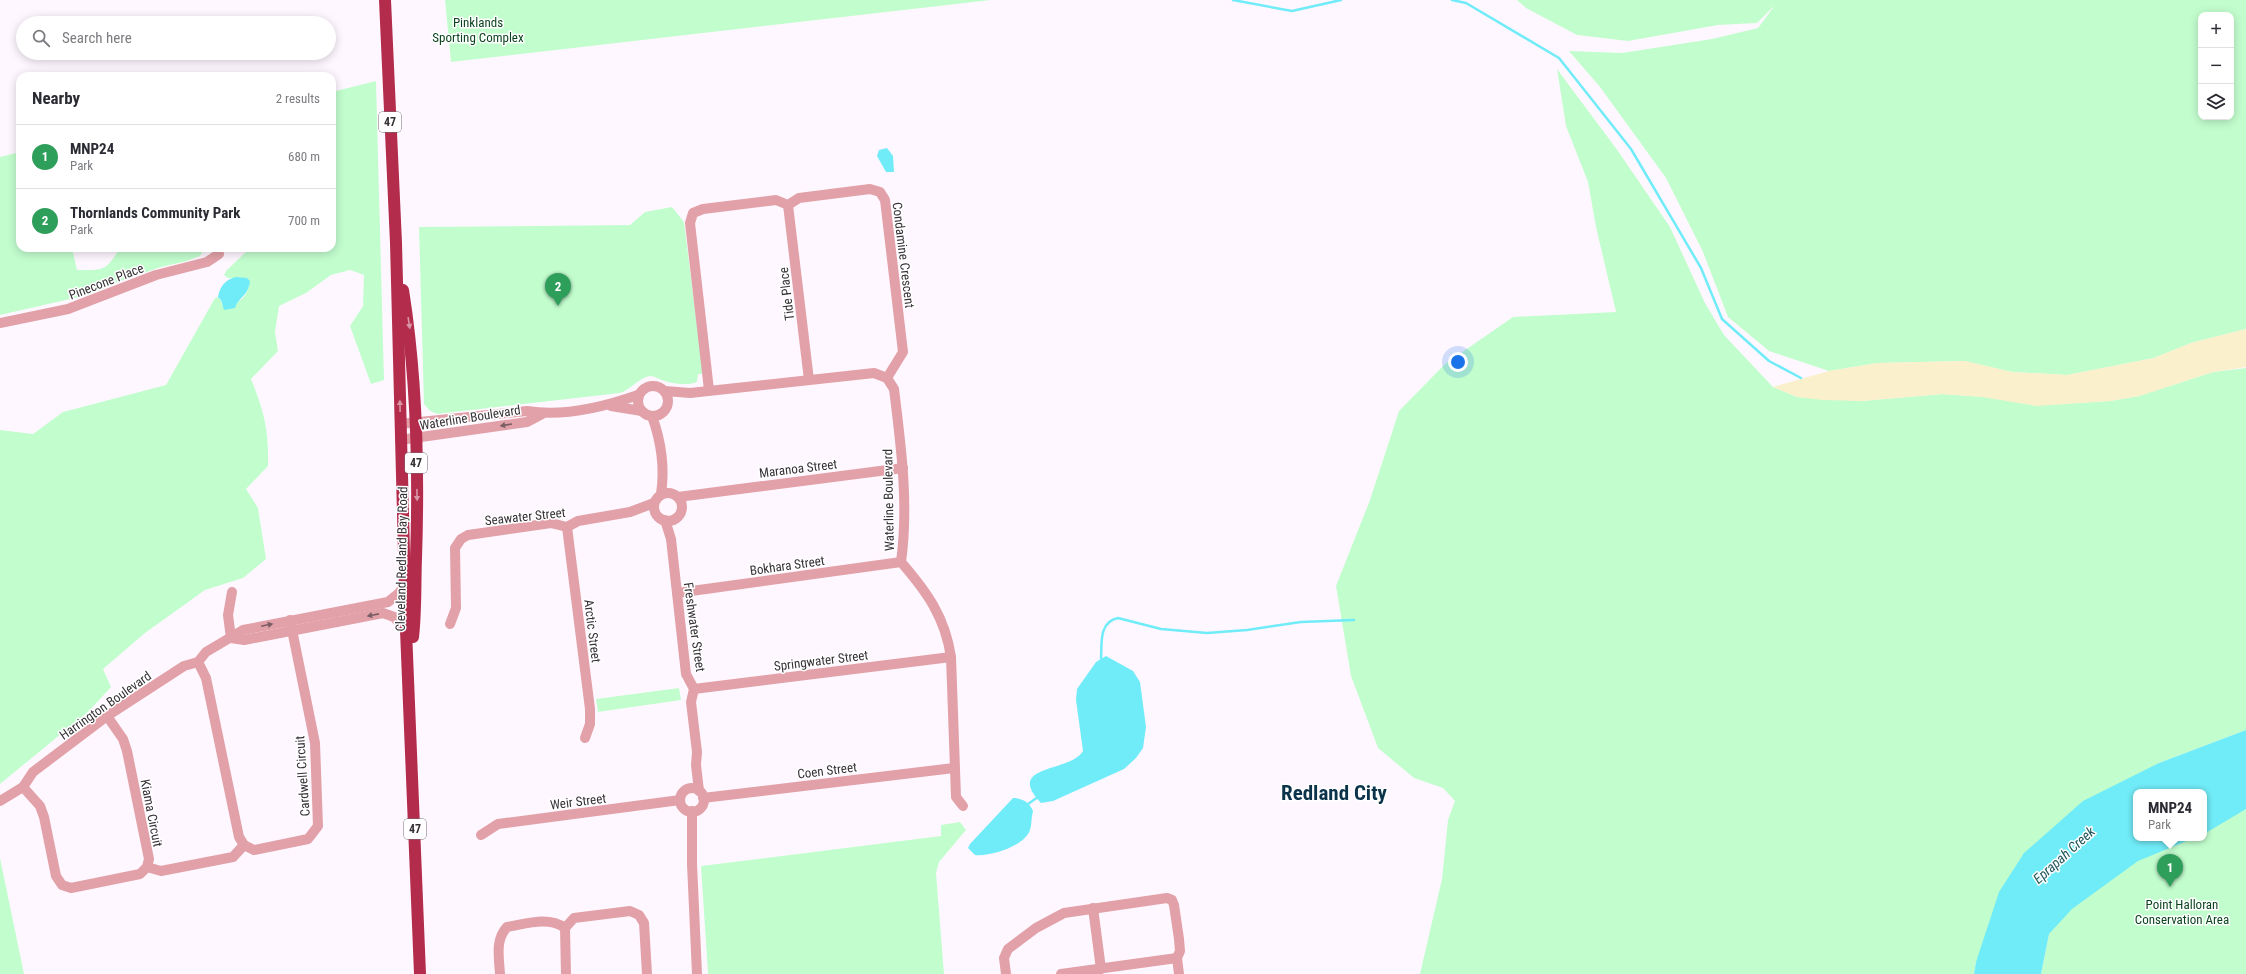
<!DOCTYPE html>
<html lang="en">
<head>
<meta charset="utf-8">
<style>
	:root { --surface:#fff; --page:#f2f2f3; --text:#2b2b33; --muted:#7c7c81; --line:#e1e1e2; --accent:#ea580c }
	body { margin:0; font-family:"Roboto Condensed",sans-serif; background:var(--page); color:var(--text) }
	.controls { position:absolute; right:12px; top:12px; display:grid; overflow:hidden; border-radius:8px; box-shadow:0 2px 10px #0003 }
	.controls button { width:36px; height:36px; display:grid; place-items:center; padding:0; border:0; border-bottom:1px solid var(--line); background:var(--surface); color:var(--text); font:20px sans-serif }
	.you { position:absolute; left:1458px; top:362px; width:14px; height:14px; margin:-10px; border:3px solid #fff; border-radius:50%; background:#1a73e8; box-shadow:0 0 0 6px #1a73e833 }
	.badge { display:grid; place-items:center; width:26px; height:26px; border-radius:50%; background:var(--accent); color:#fff; font-size:13px; font-weight:700 }
	.pin { position:absolute; translate:-50% -33px; filter:drop-shadow(0 1px 2px #0008) }
	.pin::after { content:''; position:absolute; top:21px; width:14px; height:12px; background:inherit; clip-path:polygon(0 0,100% 0,50% 100%) }
	.popup { position:absolute; left:2133px; top:789px; width:74px; height:52px; box-sizing:border-box; display:grid; place-content:center; border-radius:8px; background:var(--surface); filter:drop-shadow(0 1px 3px #0005); font-size:13px; white-space:nowrap; color:var(--muted) }
	.popup b { font-size:15px; color:var(--text) }
	.popup::after { content:''; position:absolute; left:50%; top:100%; margin-left:-8px; border:8px solid transparent; border-top-color:var(--surface) }
	.list { margin:0; padding:0; list-style:none }
	h2 { display:flex; justify-content:space-between; align-items:center; height:52px; margin:0; padding:0 16px; font-size:17px }
	h2 small { font-size:13px; font-weight:400; color:var(--muted) }
	.list li { display:grid; grid-template-columns:26px 1fr auto; gap:12px; align-items:center; box-sizing:border-box; height:64px; padding:0 16px; border-top:1px solid var(--line) }
	.list b { display:block; font-size:15px; white-space:nowrap }
	.list p { margin:0; font-size:13px; white-space:nowrap; color:var(--muted) }
	.list em { font-size:13px; font-style:normal; color:var(--muted) }
	.icon { flex:none; width:22px; height:22px; fill:none; stroke:currentColor; stroke-width:2; stroke-linecap:round; stroke-linejoin:round }
	.map { position:relative; flex:none; width:2246px; height:974px; overflow:hidden }
	.search { position:absolute; background:var(--surface); box-shadow:0 2px 10px #0003; left:16px; top:16px; width:320px; height:44px; display:flex; align-items:center; gap:10px; box-sizing:border-box; padding:0 14px; border-radius:22px; color:var(--muted); font-size:15px }
	.panel { position:absolute; background:var(--surface); box-shadow:0 2px 10px #0003; left:16px; top:72px; width:320px; height:180px; border-radius:12px }
	.map>svg:first-child { display:block }
	.green { fill:#c2fdce; fill-rule:evenodd }
	.sand { fill:#faf0cb }
	.water { fill:#70ecf8 }
	.lines { fill:none; stroke-linecap:round; stroke-linejoin:round }
	.stream { stroke:#70ecf8; stroke-width:2.5 }
	.minor { stroke:#e2a1a8; stroke-width:10 }
	.highway { stroke:#b32c4c; stroke-width:12 }
	.oneway { fill:#d996a6 }
	.oneway2 { fill:#7a5e63 }
	.labels { text-anchor:middle; stroke-width:3; stroke-linejoin:round; paint-order:stroke }
	.shield { fill:#fff; stroke:#726f72; stroke-width:1 }
	.shield-label { font-size:12px; font-weight:bold; fill:#353135 }
	.park-label { font-size:13px; fill:#0c441f; stroke:#fff }
	.street-label { font-size:13px; fill:#353135; stroke:#fff }
	.water-label { font-size:14px; font-style:italic; fill:#21575c; stroke:#fff }
	.town-label { font-size:21px; font-weight:bold; fill:#0b334a; stroke:#fff }
</style>
</head>
<body>
<div class="map">
<svg width="2246" height="974" viewBox="0 0 2246 974">
	<rect width="100%" height="100%" fill="#fff7ff"/>
	<g class="green">
		<path d="M445,0H991L451,62Z"/>
		<path d="M1517,0H2246V329L2191,343L2154,358L2067,375L2012,372L1964,361L1878,363L1829,371L1769,351L1728,317L1703,252L1666,178L1600,87L1569,51L1622,53L1712,39L1758,28L1775,5L1757,23L1718,25L1628,41L1577,35L1526,8ZM2201,15H2231V117H2201Z"/>
		<path d="M1557,69L1618,151L1670,227L1705,303L1724,335L1773,387L1797,397L1862,401L1942,394L2077,403L2110,401L2139,396L2213,372L2246,368V730L2159,763L1976,962L1974,974H1420L1442,879L1448,820L1455,801L1443,788L1414,778L1378,748L1351,676L1336,586L1370,500L1399,411L1445,364L1513,317L1616,312L1596,227L1588,182L1566,126Z"/>
		<path d="M376,81L384,380L371,384L350,326L363,306L364,275L350,270L331,275L306,293L279,306L275,332L278,351L251,379C264,411 269,430 268,466L246,489L258,508L266,559L243,578L205,590L145,633L103,669L111,687L89,711L0,784V430L33,434L63,412L166,385L215,298L218,297L221,300L222,305C236,304 245,301 249,286L243,279L228,278L224,275L226,271L250,248H332V92Z"/>
		<path d="M20,152V248H72L77,270C104,270 105,272 120,248H205L200,256L187,261L161,267L118,282L88,295L0,315V157Z"/>
		<path d="M672,207L684,222L703,374H698L697,382C687,386 672,384 662,380C658,379 655,376 650,376C640,377 630,390 620,393L437,414L430,411L424,404L419,227L630,225L645,212Z"/>
		<path d="M679,688L681,700L598,712L596,699Z"/>
		<path d="M2246,793V974H2041L2049,934L2079,895L2155,838H2204V808Z"/>
		<path d="M960,822L966,830L939,862L936,873L944,974H708L701,866L941,836V825Z"/>
		<path d="M0,858L24,974H0Z"/>
	</g>
	<path class="sand" d="M2246,329V367L2213,372L2139,396L2110,401L2037,406L1982,397L1942,394L1862,401L1823,400L1797,397L1773,387L1829,371L1878,363L1965,361L2012,372L2067,375L2154,358L2191,343Z"/>
	<g class="water">
		<path d="M887,148L893,156L894,172H886L877,156L879,150Z"/>
		<path d="M236,277L247,278L250,281C248,297 239,296 235,308L224,310L221,300L218,297C220,286 225,280 236,277Z"/>
		<path d="M1106,656L1133,671L1140,682L1146,727L1143,748L1136,758L1124,769L1053,801L1041,803C1004,764 1070,773 1083,751L1076,700L1077,689L1096,662Z"/>
		<path d="M2246,730V809L2204,834V792H2136V838H2194L2138,861L2072,909L2049,934L2041,974H1974L1976,962L1999,892L2024,853L2083,801L2159,763Z"/>
		<path d="M1013,798C1023,798 1030,803 1033,811C1031,818 1032,824 1030,830C1025,846 990,857 975,855L968,848L970,844Z"/>
	</g>
	<g class="lines">
		<g class="stream">
			<path d="M1233,0L1292,11L1341,0"/>
			<path d="M1452,0L1466,3L1559,58L1631,149L1701,268L1722,319L1769,361L1801,378"/>
			<path d="M1101,661C1102,645 1098,622 1118,618L1161,629L1207,633L1247,630L1301,622L1354,620"/>
			<path d="M1028,804L1038,797"/>
		</g>
		<g class="minor">
			<path d="M788,205L809,380"/>
			<path d="M0,323L68,309L156,275L207,262L219,254"/>
			<circle cx="653" cy="401" r="15"/>
			<path d="M709,390L690,223L693,213L703,209L776,200L788,205L799,198L870,189L880,192L885,200L903,352L887,378"/>
			<path d="M665,391L690,393L874,373L887,378L894,389C901,446 909,505 901,562C927,592 945,617 951,657L956,797L963,806"/>
			<path d="M611,406L642,411"/>
			<path d="M652,416C661,441 665,468 661,494"/>
			<path d="M400,424L527,411C563,417 604,407 638,395"/>
			<path d="M400,440L527,422L542,414"/>
			<circle cx="668" cy="507" r="14"/>
			<path d="M678,497L903,468"/>
			<path d="M665,520L671,539L686,674L694,689L691,702L697,752L696,765L699,791"/>
			<path d="M567,527L590,709V724L585,738"/>
			<path d="M677,593L901,562"/>
			<path d="M450,624L456,608L455,548L461,539L468,535L551,523L567,527L578,521L630,512L654,503"/>
			<path d="M231,638L244,640L383,613L394,617L406,630"/>
			<path d="M231,638L228,615L232,592"/>
			<path d="M198,662L206,678L239,837L244,845L254,850L308,839L318,826L315,743L290,620"/>
			<path d="M694,689L951,657"/>
			<path d="M23,787L40,806L44,817L56,876L62,885L71,888L140,874L147,867L149,859L127,751L123,739L107,716"/>
			<circle cx="692" cy="800" r="12"/>
			<path d="M703,798L954,768"/>
			<path d="M0,801L23,787L33,772L107,716L184,666L198,662L206,652L243,630L388,602L398,594L405,585"/>
			<path d="M692,811V864L697,974"/>
			<path d="M481,835L498,824L680,800"/>
			<path d="M147,867L161,871L233,857L244,845"/>
			<path d="M1093,908L1101,969"/>
			<path d="M500,974C499,957 495,940 507,927C526,924 548,916 565,928"/>
			<path d="M566,974L565,928L574,918L630,911L639,915L644,923L647,974"/>
			<path d="M1006,974L1004,958L1008,949L1036,928L1064,913L1167,898L1172,900L1174,905L1179,939L1180,951L1177,958L1179,974"/>
			<path d="M1061,974L1177,958"/>
		</g>
		<g class="highway">
			<path d="M385,0L396,243L406,630L420,974"/>
			<path d="M403,290C417,378 419,469 416,558C415,584 416,611 413,637"/>
		</g>
	</g>
	<defs><path id="oneway-solid" d="M-6-.8H1V-3.2L6.5 0L1 3.2V.8H-6Z"/></defs>
	<g class="oneway">
		<use href="#oneway-solid" transform="translate(409 323) rotate(81)"/>
		<use href="#oneway-solid" transform="translate(400 406) rotate(-91)"/>
		<use href="#oneway-solid" transform="translate(417 495) rotate(89)"/>
	</g>
	<g class="oneway2">
		<use href="#oneway-solid" transform="translate(506 425) rotate(171)"/>
		<use href="#oneway-solid" transform="translate(373 615) rotate(169)"/>
		<use href="#oneway-solid" transform="translate(267 625) rotate(-12)"/>
	</g>
	<g class="labels">
		<g class="shield">
			<rect x="379" y="112" width="22" height="20" rx="3"/>
			<rect x="405" y="453" width="22" height="20" rx="3"/>
			<rect x="404" y="819" width="22" height="20" rx="3"/>
		</g>
		<g class="shield-label">
			<text x="390" y="126">47</text>
			<text x="416" y="467">47</text>
			<text x="415" y="833">47</text>
		</g>
		<g class="park-label">
			<text x="478" y="27">Pinklands<tspan x="478" dy="15">Sporting Complex</tspan></text>
			<text x="2182" y="909">Point Halloran<tspan x="2182" dy="15">Conservation Area</tspan></text>
		</g>
		<g class="street-label">
			<text transform="translate(904 255) rotate(83)" y="5">Condamine Crescent</text>
			<text transform="translate(106 281) rotate(-21)" y="5">Pinecone Place</text>
			<text transform="translate(786 294) rotate(-97)" y="5">Tide Place</text>
			<text transform="translate(470 417) rotate(-9)" y="5">Waterline Boulevard</text>
			<text transform="translate(798 468) rotate(-7)" y="5">Maranoa Street</text>
			<text transform="translate(888 500) rotate(-91)" y="5">Waterline Boulevard</text>
			<text transform="translate(525 516) rotate(-6)" y="5">Seawater Street</text>
			<text transform="translate(401 559) rotate(-89)" y="5">Cleveland Redland Bay Road</text>
			<text transform="translate(787 565) rotate(-8)" y="5">Bokhara Street</text>
			<text transform="translate(695 627) rotate(82)" y="5">Freshwater Street</text>
			<text transform="translate(593 631) rotate(83)" y="5">Arctic Street</text>
			<text transform="translate(821 660) rotate(-7)" y="5">Springwater Street</text>
			<text transform="translate(105 705) rotate(-35)" y="5">Harrington Boulevard</text>
			<text transform="translate(827 770) rotate(-7)" y="5">Coen Street</text>
			<text transform="translate(302 776) rotate(-94)" y="5">Cardwell Circuit</text>
			<text transform="translate(578 801) rotate(-7)" y="5">Weir Street</text>
			<text transform="translate(152 813) rotate(79)" y="5">Kiama Circuit</text>
		</g>
		<g class="water-label">
			<text transform="translate(2064 855) rotate(-42)" y="5">Eprapah Creek</text>
		</g>
		<g class="town-label">
			<text x="1334" y="800">Redland City</text>
		</g>
	</g>
</svg>
<div class="controls">
<button>+</button>
<button>−</button>
<button><svg class="icon" aria-label="layers" viewBox="0 0 24 24"><path d="M12 4l9 5-9 5-9-5zM3 14l9 5 9-5"/></svg></button>
</div>
<div class="you"></div>
<div class="pin badge" style="left:2170px;top:887px;background:#2e9e5b">1</div>
<div class="popup"><b>MNP24</b>Park</div>
<div class="pin badge" style="left:558px;top:306px;background:#2e9e5b">2</div>
<div class="search"><svg class="icon" aria-label="search" viewBox="0 0 24 24"><circle cx="10" cy="10" r="6"/><path d="M15 15l6 6"/></svg>Search here</div>
<section class="panel">
<h2>Nearby<small>2 results</small></h2>
<ul class="list">
<li><span class="badge" style="background:#2e9e5b">1</span><div><b>MNP24</b><p>Park</p></div><em>680 m</em></li>
<li><span class="badge" style="background:#2e9e5b">2</span><div><b>Thornlands Community Park</b><p>Park</p></div><em>700 m</em></li>
</ul>
</section>
</div>
</body>
</html>
